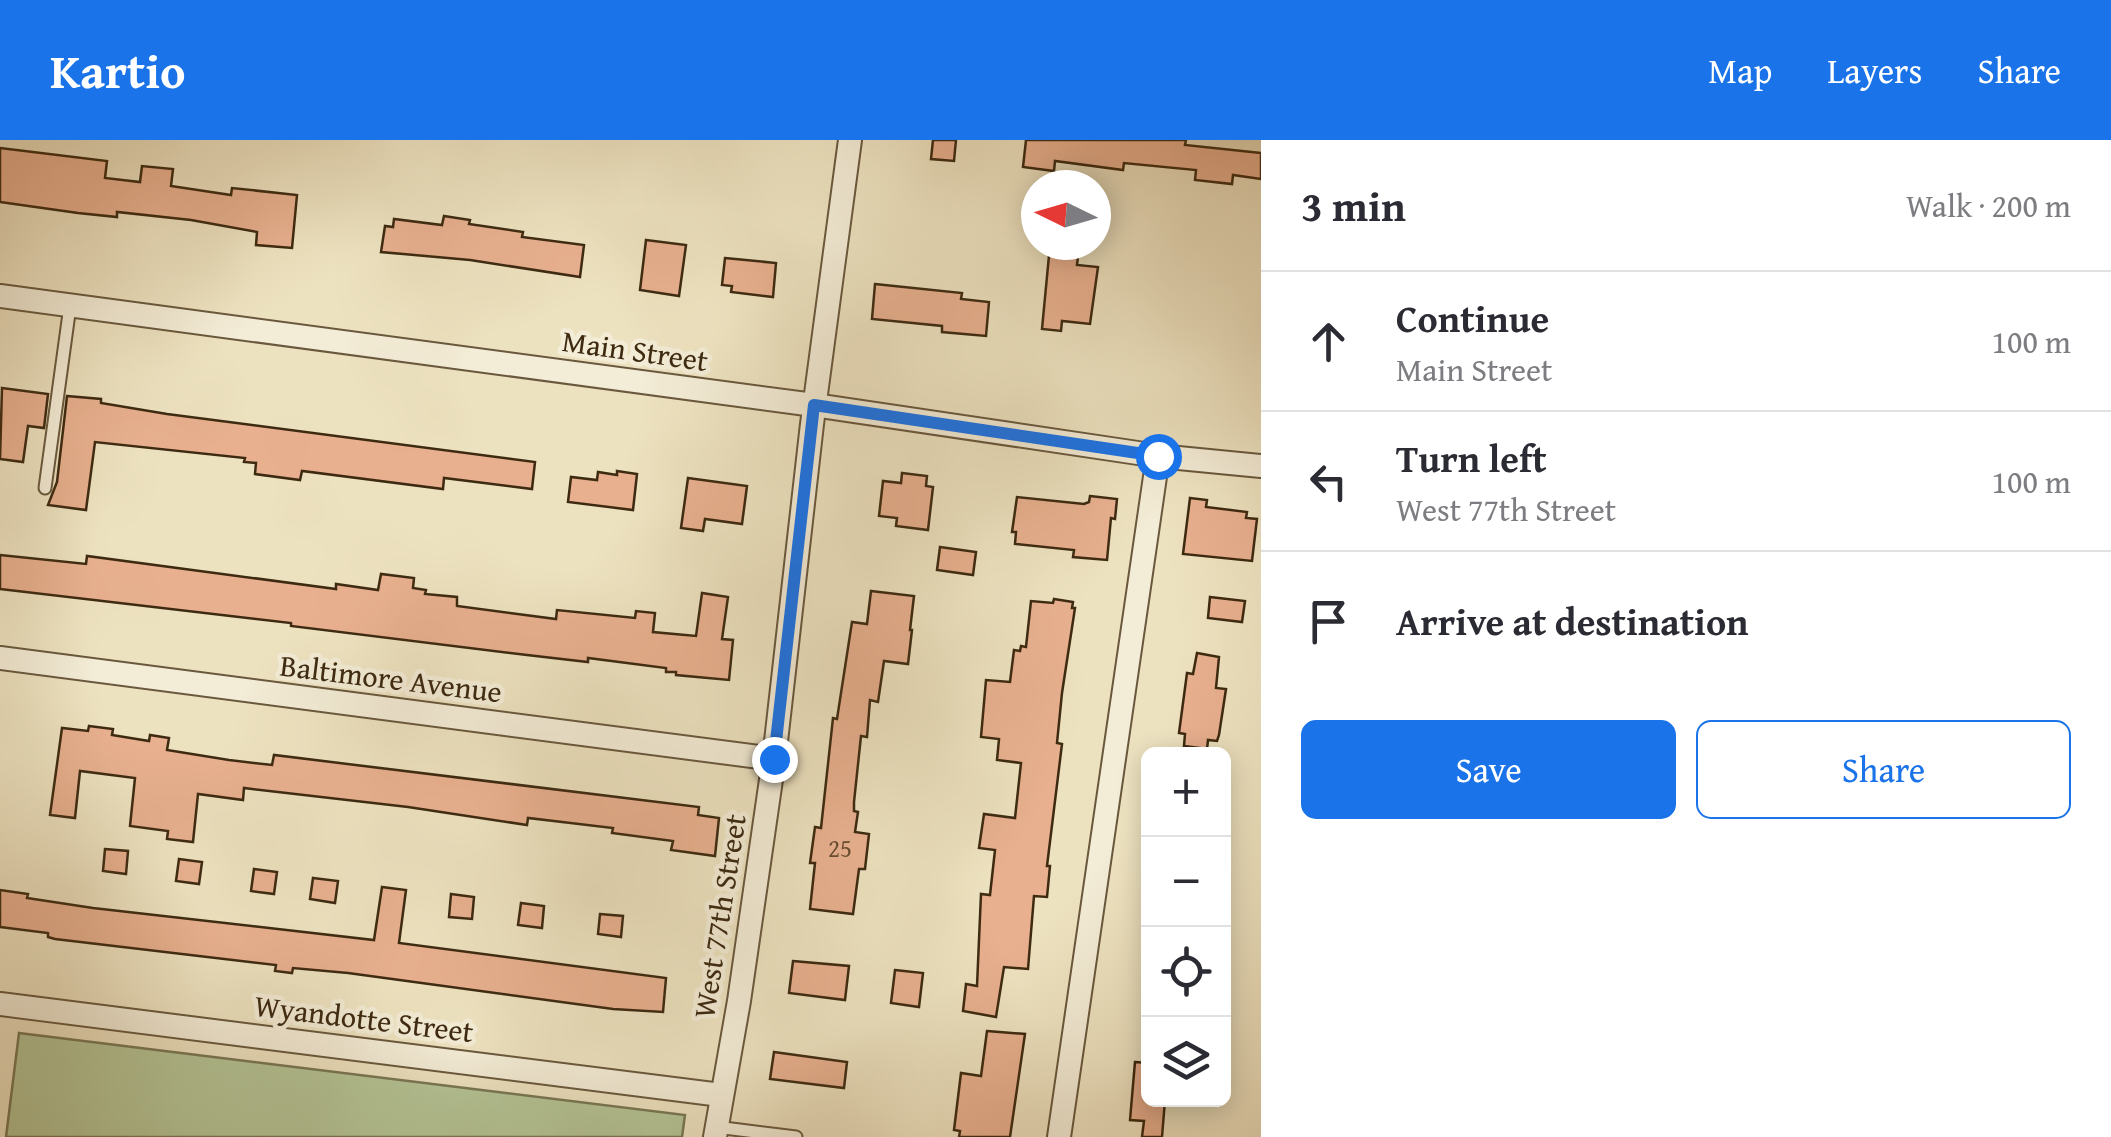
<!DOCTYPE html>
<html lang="en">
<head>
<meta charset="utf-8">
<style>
	:root { --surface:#fff; --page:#f2f2f3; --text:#2b2b33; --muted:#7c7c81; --line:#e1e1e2; --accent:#1a73e8 }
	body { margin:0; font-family:"Gentium Book Plus",serif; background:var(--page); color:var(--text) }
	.controls { position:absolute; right:30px; bottom:30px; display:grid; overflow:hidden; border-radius:15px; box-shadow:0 5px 25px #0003 }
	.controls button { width:90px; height:90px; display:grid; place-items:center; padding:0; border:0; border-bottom:2px solid var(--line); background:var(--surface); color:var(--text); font:50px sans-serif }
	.compass { position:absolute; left:1021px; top:30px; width:90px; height:90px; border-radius:50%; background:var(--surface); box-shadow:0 5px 25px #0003; rotate:275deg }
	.stop { position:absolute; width:30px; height:30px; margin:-22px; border:8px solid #1a73e8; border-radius:50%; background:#fff }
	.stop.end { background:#1a73e8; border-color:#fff; box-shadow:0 2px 10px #0008 }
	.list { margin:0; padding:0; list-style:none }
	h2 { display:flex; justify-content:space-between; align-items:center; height:130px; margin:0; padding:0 40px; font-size:42px }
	h2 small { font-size:32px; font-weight:400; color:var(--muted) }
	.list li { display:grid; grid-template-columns:65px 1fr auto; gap:30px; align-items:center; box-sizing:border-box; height:140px; padding:0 40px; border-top:2px solid var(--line) }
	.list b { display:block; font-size:38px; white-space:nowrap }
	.list p { margin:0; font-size:32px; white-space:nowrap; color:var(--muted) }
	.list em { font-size:32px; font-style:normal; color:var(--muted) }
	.actions { display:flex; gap:20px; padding:30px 40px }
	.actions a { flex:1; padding:22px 0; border:2px solid var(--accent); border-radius:15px; text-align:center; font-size:35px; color:var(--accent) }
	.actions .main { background:var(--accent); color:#fff }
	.icon { flex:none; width:55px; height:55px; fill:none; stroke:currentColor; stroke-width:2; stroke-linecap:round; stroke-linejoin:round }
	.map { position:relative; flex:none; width:1261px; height:997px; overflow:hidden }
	header { display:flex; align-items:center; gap:60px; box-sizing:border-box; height:140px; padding:0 50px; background:var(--accent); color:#fff }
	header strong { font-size:48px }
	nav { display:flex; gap:55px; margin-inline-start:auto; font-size:35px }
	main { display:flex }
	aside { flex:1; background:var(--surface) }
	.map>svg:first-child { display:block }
	.green { fill:#b4c496; stroke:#787754; stroke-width:2.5 }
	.building { fill:#e8b08f; stroke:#3d2a11; stroke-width:2.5 }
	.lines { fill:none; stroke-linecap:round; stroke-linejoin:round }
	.lane-casing { stroke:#69583d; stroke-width:15 }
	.street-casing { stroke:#69583d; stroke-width:26 }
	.lane { stroke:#f3ecd6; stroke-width:11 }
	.street { stroke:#f3ecd6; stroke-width:22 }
	.route { stroke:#1a73e8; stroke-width:12 }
	.labels { text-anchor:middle; stroke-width:9; stroke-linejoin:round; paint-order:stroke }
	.number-label { font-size:25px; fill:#684c30 }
	.street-label { font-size:30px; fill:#3d2a11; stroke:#f3ecd6 }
</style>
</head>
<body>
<header>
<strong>Kartio</strong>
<nav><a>Map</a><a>Layers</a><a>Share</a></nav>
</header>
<main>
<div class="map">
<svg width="1261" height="997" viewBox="0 0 1261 997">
	<rect width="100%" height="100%" fill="#ede2c0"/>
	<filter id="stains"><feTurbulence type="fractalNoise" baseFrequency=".002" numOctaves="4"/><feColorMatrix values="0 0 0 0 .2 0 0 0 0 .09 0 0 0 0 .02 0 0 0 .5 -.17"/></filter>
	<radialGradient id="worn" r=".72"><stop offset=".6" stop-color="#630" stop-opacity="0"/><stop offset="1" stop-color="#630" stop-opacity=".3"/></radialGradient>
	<path class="green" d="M19,893L685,975L682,997H6Z"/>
	<g class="building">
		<path d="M933,0H956L954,21L931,19Z"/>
		<path d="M1026,0H1186L1185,5L1261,13V39L1233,35L1232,44L1195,40L1196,30L1124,23L1123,30L1055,21L1054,31L1023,27Z"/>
		<path d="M0,8L107,21L105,38L140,42L142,26L173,29L171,46L231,55L232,48L297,55L292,108L256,105L257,92L191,80L117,72V77L78,73L0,62Z"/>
		<path d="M444,76L470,80L469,84L523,92L522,97L584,105L580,137L470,120L381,112L385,86L393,87L394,79L442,85Z"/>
		<path d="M646,100L686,105L679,156L640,150Z"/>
		<path d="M1050,105L1079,108L1077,125L1098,127L1090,184L1062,181L1061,191L1042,189Z"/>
		<path d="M725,118L776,123L773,157L731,152L732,146L722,145Z"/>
		<path d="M875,144L962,153L961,159L989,162L986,196L942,192V186L872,179Z"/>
		<path d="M2,248L48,254L44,288L28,286L23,322L0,319Z"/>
		<path d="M67,256L101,259V263L167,274L535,322L532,349L444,338L443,349L302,331L300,340L255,334L256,323L244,322L245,318L95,302L86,370L48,365L57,342Z"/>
		<path d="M617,331L637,334L633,370L568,362L571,337L597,340L598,332L617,335Z"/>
		<path d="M902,333L927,336L926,346L933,347L928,390L896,386L897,378L879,376L883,341L901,343Z"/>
		<path d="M688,338L747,346L742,384L705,379L703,391L681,388Z"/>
		<path d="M1090,356L1117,359L1115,379L1111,378L1107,420L1073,417L1074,410L1015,404L1016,392H1012L1017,357L1084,364L1089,362Z"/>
		<path d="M1190,358L1207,360L1206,367L1247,372L1246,378L1257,379L1252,421L1183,414Z"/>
		<path d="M940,407L976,412L973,435L937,430Z"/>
		<path d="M0,415L86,424L87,416L336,449V444L378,450L381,434L414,438L413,448L426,450L425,454L457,457V466L556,479L557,470L635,478L636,471L655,473L653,492L696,496L702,453L728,457L722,499L733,500L729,540L676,535V532H666V528L588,518V522L527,515L291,486V483L0,449Z"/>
		<path d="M871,451L914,456L910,490H912L908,524L884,521L878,562L870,560L867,597L861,596L854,662V671L858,672L855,692L869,694L865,729H859L853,774L810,769L815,723H810L815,687L821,688L833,578L837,579L852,482L867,484Z"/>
		<path d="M1210,457L1245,461L1242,482L1208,478Z"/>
		<path d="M1054,459L1073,462L1072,468H1075L1062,553L1057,603L1062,604L1047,726H1050L1047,757L1034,756L1028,829L1004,827L996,877L963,871L966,844L977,846L981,754L990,755L995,710L979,708L984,674L1015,678L1021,623L997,620L999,599L981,597L986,540L1010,542L1014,510L1020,511L1021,506L1026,507L1031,461L1053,463Z"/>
		<path d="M1197,513L1219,517L1216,548L1226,549L1219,595L1217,601L1208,600L1207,609L1184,606L1185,594L1179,593L1187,533L1193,534Z"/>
		<path d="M89,586L113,589L112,595L149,601L150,595L169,598L167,610L229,620L272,625L274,615L699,667L698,675L719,678L715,716L671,710L673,701L612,693L613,688L528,678L527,685L408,667L244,648L243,660L198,654L193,702L167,699L168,691L130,686L135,638L80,631L75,678L50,675L62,588L88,591Z"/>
		<path d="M105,709L128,711L126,734L103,731Z"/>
		<path d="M179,719L202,722L199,744L176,741Z"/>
		<path d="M254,729L277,732L274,754L251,751Z"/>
		<path d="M313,738L338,741L335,763L310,759Z"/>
		<path d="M382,747L406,750L399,803L666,838L663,872L613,869L348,833L293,828L292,833L275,831L276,825L55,799L48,797V793L0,787V750L28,754L27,758L93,768L374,800Z"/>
		<path d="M451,754L474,757L472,779L449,777Z"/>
		<path d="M521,763L544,766L542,788L518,785Z"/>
		<path d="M600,774L623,776L621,797L598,794Z"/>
		<path d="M793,821L849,826L845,860L789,853Z"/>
		<path d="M895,830L923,833L919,867L891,863Z"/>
		<path d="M987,891L1025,894L1010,997H959L960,991L954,990L961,933L981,936Z"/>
		<path d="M774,912L847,922L844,948L770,939Z"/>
		<path d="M1135,922L1148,923V960H1165L1162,997H1142L1144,981L1130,980Z"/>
	</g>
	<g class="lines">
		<defs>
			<g id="lane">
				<path d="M45,348L70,166"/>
				<path d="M716,987L796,997"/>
			</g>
			<g id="street">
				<path d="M0,156L814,265L1158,316L1261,326"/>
				<path d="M0,518L774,619"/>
				<path d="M0,864L721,955"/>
				<path d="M715,997L739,861L774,619L812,284L850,0"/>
				<path d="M1059,997L1158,316"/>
			</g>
		</defs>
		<use href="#lane" class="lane-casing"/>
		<use href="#street" class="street-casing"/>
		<use href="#lane" class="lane"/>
		<use href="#street" class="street"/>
	</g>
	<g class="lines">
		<path class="route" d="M774,619L814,265L1158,316"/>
	</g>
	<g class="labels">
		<g class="number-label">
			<text x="840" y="717">25</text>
		</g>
		<g class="street-label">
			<text transform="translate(635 211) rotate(8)" y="10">Main Street</text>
			<text transform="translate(391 539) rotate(7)" y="10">Baltimore Avenue</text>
			<text transform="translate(720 776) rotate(-81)" y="10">West 77th Street</text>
			<text transform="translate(364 879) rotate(7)" y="10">Wyandotte Street</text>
		</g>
	</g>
	<rect width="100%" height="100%" filter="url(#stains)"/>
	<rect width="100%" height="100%" fill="url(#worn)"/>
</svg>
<div class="controls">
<button>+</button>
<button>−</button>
<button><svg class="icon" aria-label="locate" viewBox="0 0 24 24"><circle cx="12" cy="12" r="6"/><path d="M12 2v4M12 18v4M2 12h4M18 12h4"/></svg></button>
<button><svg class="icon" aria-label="layers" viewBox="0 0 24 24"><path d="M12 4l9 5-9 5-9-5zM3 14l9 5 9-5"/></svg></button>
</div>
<svg class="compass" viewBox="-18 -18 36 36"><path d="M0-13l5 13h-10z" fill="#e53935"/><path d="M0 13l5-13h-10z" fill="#7c7c81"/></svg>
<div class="stop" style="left:1158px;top:316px"></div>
<div class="stop end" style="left:774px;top:619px"></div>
</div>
<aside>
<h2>3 min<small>Walk · 200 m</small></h2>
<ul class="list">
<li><svg class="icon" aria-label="ahead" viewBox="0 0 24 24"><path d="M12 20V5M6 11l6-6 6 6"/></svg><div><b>Continue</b><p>Main Street</p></div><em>100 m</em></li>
<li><svg class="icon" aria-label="left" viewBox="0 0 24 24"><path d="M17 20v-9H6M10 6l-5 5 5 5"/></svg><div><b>Turn left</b><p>West 77th Street</p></div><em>100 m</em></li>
<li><svg class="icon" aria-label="arrive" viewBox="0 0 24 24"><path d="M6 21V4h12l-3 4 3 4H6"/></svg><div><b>Arrive at destination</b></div></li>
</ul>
<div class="actions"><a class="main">Save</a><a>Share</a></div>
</aside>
</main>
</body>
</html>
